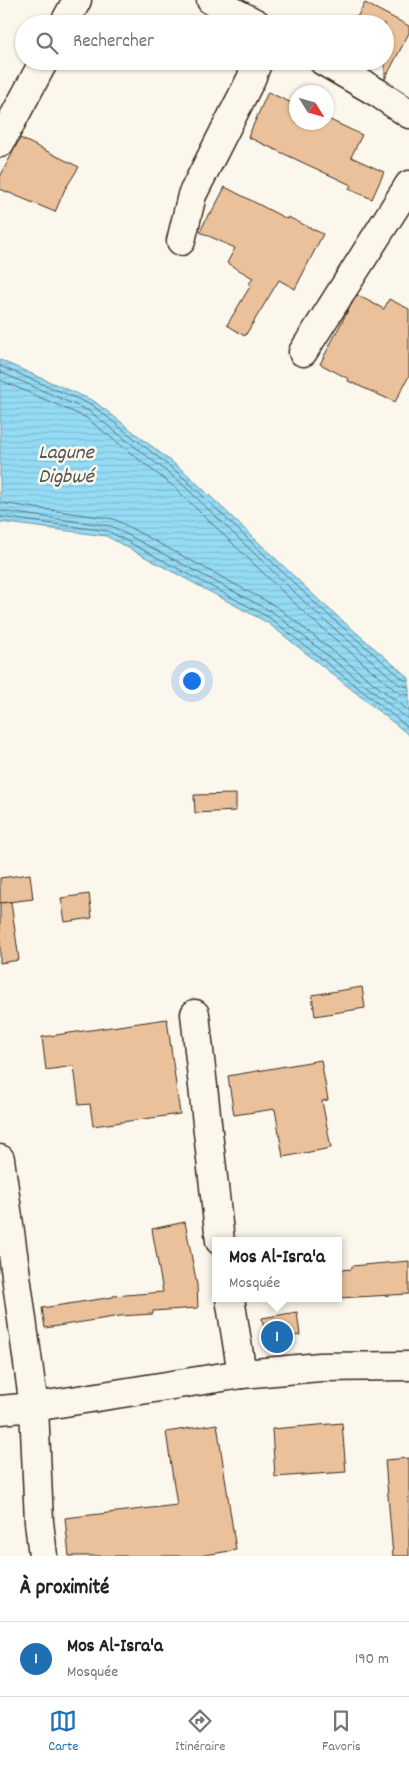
<!DOCTYPE html>
<html lang="fr">
<head>
<meta charset="utf-8">
<style>
	:root { --surface:#fff; --page:#f2f2f2; --text:#222; --muted:#767676; --line:#e0e0e0; --accent:#1f6fb2 }
	body { margin:0; font-family:Dekko,sans-serif; background:var(--page); color:var(--text) }
	.compass { position:absolute; left:289px; top:85px; width:45px; height:45px; border-radius:50%; background:var(--surface); box-shadow:0 1px 4px #0004; rotate:127deg }
	.you { position:absolute; left:191px; top:680px; width:18px; height:18px; margin:-12px; border:4px solid #fff; border-radius:50%; background:#1a73e8; box-shadow:0 0 0 8px #1a73e833 }
	.badge { display:grid; place-items:center; width:32px; height:32px; border-radius:50%; background:var(--accent); color:#fff; font-size:16px; font-weight:700 }
	.pin { position:absolute; translate:-50% -50%; border:2px solid #fff; box-shadow:0 1px 5px #0006 }
	.popup { position:absolute; left:212px; top:1237px; width:130px; height:65px; box-sizing:border-box; display:grid; place-content:center; border-radius:0px; background:var(--surface); filter:drop-shadow(0 1px 4px #0005); font-size:16px; white-space:nowrap; color:var(--muted) }
	.popup b { font-size:19px; color:var(--text) }
	.popup::after { content:''; position:absolute; left:50%; top:100%; margin-left:-10px; border:10px solid transparent; border-top-color:var(--surface) }
	.list { margin:0; padding:0; list-style:none }
	h2 { display:flex; justify-content:space-between; align-items:center; height:65px; margin:0; padding:0 20px; font-size:21px }
	h2 small { font-size:16px; font-weight:400; color:var(--muted) }
	.list li { display:grid; grid-template-columns:32px 1fr auto; gap:15px; align-items:center; box-sizing:border-box; height:75px; padding:0 20px; border-top:1px solid var(--line) }
	.list b { display:block; font-size:19px; white-space:nowrap }
	.list p { margin:0; font-size:16px; white-space:nowrap; color:var(--muted) }
	.list em { font-size:16px; font-style:normal; color:var(--muted) }
	.icon { flex:none; width:28px; height:28px; fill:none; stroke:currentColor; stroke-width:2; stroke-linecap:round; stroke-linejoin:round }
	.map { position:relative; flex:none; width:409px; height:1556px; overflow:hidden }
	.search { position:absolute; background:var(--surface); box-shadow:0 1px 4px #0004; left:15px; right:15px; top:15px; height:55px; display:flex; align-items:center; gap:12px; box-sizing:border-box; padding:0 18px; border-radius:28px; color:var(--muted); font-size:19px }
	.sheet { height:140px; background:var(--surface) }
	nav { display:flex; justify-content:space-around; align-items:center; box-sizing:border-box; height:70px; border-top:1px solid var(--line); background:var(--surface); font-size:14px; color:var(--muted) }
	nav a { display:grid; justify-items:center; gap:2px }
	nav .on { color:var(--accent) }
	.map>svg:first-child { display:block }
	.water { fill:url(#water-rules); stroke:#7095a0 }
	.lines { fill:none; stroke-linecap:round; stroke-linejoin:round }
	.shore { stroke:#5f7174; stroke-width:1 }
	.building { fill:#eac19a; stroke:#3b2a1e }
	.minor-casing { stroke:#3b2a1e; stroke-width:31 }
	.minor { stroke:#fbf7ec; stroke-width:28 }
	.labels { text-anchor:middle; stroke-width:5; stroke-linejoin:round; paint-order:stroke }
	.water-label { font-size:21px; font-style:italic; fill:#515654; stroke:#fbf7ec }
</style>
</head>
<body>
<div class="map">
<svg width="409" height="1556" viewBox="0 0 409 1556">
	<defs>
		<pattern id="water-rules" width="6" height="5" patternUnits="userSpaceOnUse" patternTransform="scale(1.25)"><rect width="6" height="5" fill="#94dcf6"/><path d="M0 2.5h6" fill="none" stroke="#80bdd2"/></pattern>
	</defs>
	<rect width="100%" height="100%" fill="#fbf7ec"/>
	<filter id="ink" filterUnits="userSpaceOnUse"><feTurbulence type="fractalNoise" baseFrequency=".02" numOctaves="2"/><feDisplacementMap in="SourceGraphic" scale="10" xChannelSelector="R" yChannelSelector="G"/><feConvolveMatrix kernelMatrix="1 2 1 2 8 2 1 2 1" color-interpolation-filters="sRGB"/></filter>
	<g filter="url(#ink)">
		<path class="water" d="M0,360L94,401L186,473L322,603L409,678V735L268,623L106,536L0,522Z"/>
		<g class="lines">
			<g class="shore">
				<path d="M0,366L92,405L183,477L318,606L404,680L409,681"/>
				<path d="M0,372L89,411L179,481L314,611L400,685L409,687"/>
				<path d="M0,380L85,417L174,487L309,617L395,690L401,694L409,695"/>
				<path d="M0,503L114,519L277,607L409,711"/>
				<path d="M0,511L111,526L274,613L409,720"/>
				<path d="M0,517L108,531L270,618L409,728"/>
			</g>
		</g>
		<g class="building">
			<path d="M365,3L409,26V33L385,79V24H353Z"/>
			<path d="M268,92L296,105V122H326V118L362,135L351,157L384,172L372,199L349,189L351,185L248,137Z"/>
			<path d="M20,138L79,167L65,189L55,212L0,189V177Z"/>
			<path d="M225,187L287,219L288,217L323,234L295,289L279,280L245,336L227,325L251,285L249,284L253,278L227,263L235,248L200,232L209,213L211,214Z"/>
			<path d="M357,295L384,309L389,299L409,309V376L395,402L348,381L349,379L320,364L346,314Z"/>
			<path d="M236,794V811L195,813L194,795Z"/>
			<path d="M30,874L33,899L0,903V878Z"/>
			<path d="M89,894L92,918L65,922L61,898Z"/>
			<path d="M11,902L19,960L0,963V903Z"/>
			<path d="M362,987L365,1008L315,1016L312,995Z"/>
			<path d="M167,1019L180,1114L93,1126L90,1104L79,1105L74,1066L46,1070L42,1037Z"/>
			<path d="M321,1060L328,1100L322,1101L331,1148L283,1157L275,1109L234,1115L228,1076Z"/>
			<path d="M185,1222L197,1285L198,1308L153,1311V1314L120,1316L45,1328L42,1308L113,1297V1296L163,1292L152,1229Z"/>
			<path d="M409,1261V1294L338,1298V1270L352,1269V1266Z"/>
			<path d="M297,1312L300,1335L266,1341L262,1318Z"/>
			<path d="M342,1423L346,1472L275,1477L272,1429Z"/>
			<path d="M217,1424L236,1550L199,1556H69L65,1518L177,1505L166,1432Z"/>
			<path d="M409,1458V1556H393L385,1460Z"/>
		</g>
		<g class="lines">
			<defs>
				<g id="minor">
					<path d="M211,0L257,24"/>
					<path d="M64,24L77,0"/>
					<path d="M323,61L378,93L409,114"/>
					<path d="M0,143L44,61"/>
					<path d="M181,241L192,195L251,79L258,61"/>
					<path d="M303,352L409,185"/>
					<path d="M195,1014L220,1241"/>
					<path d="M0,1159L34,1407L242,1374"/>
					<path d="M230,1298L242,1374L320,1367L409,1366"/>
					<path d="M0,1410L34,1407L39,1522L43,1556"/>
				</g>
			</defs>
			<use href="#minor" class="minor-casing"/>
			<use href="#minor" class="minor"/>
		</g>
	</g>
	<g class="labels">
		<g class="water-label">
			<text x="66" y="458">Lagune<tspan x="66" dy="24">Digbwé</tspan></text>
		</g>
	</g>
</svg>
<svg class="compass" viewBox="-18 -18 36 36"><path d="M0-13l5 13h-10z" fill="#e53935"/><path d="M0 13l5-13h-10z" fill="#767676"/></svg>
<div class="you"></div>
<div class="pin badge" style="left:277px;top:1337px">1</div>
<div class="popup"><b>Mos Al-Isra'a</b>Mosquée</div>
<div class="search"><svg class="icon" aria-label="search" viewBox="0 0 24 24"><circle cx="10" cy="10" r="6"/><path d="M15 15l6 6"/></svg>Rechercher</div>
</div>
<section class="sheet">
<h2>À proximité<small></small></h2>
<ul class="list">
<li><span class="badge">1</span><div><b>Mos Al-Isra'a</b><p>Mosquée</p></div><em>190 m</em></li>
</ul>
</section>
<nav>
<a class="on"><svg class="icon" aria-label="map" viewBox="0 0 24 24"><path d="M3 6l6-2 6 2 6-2v14l-6 2-6-2-6 2zM9 4v14M15 6v14"/></svg>Carte</a>
<a><svg class="icon" aria-label="directions" viewBox="0 0 24 24"><path d="M12 3l9 9-9 9-9-9zM9 14v-3h6M13 9l2 2-2 2"/></svg>Itinéraire</a>
<a><svg class="icon" aria-label="saved" viewBox="0 0 24 24"><path d="M7 4h10v16l-5-4-5 4z"/></svg>Favoris</a>
</nav>
</body>
</html>
